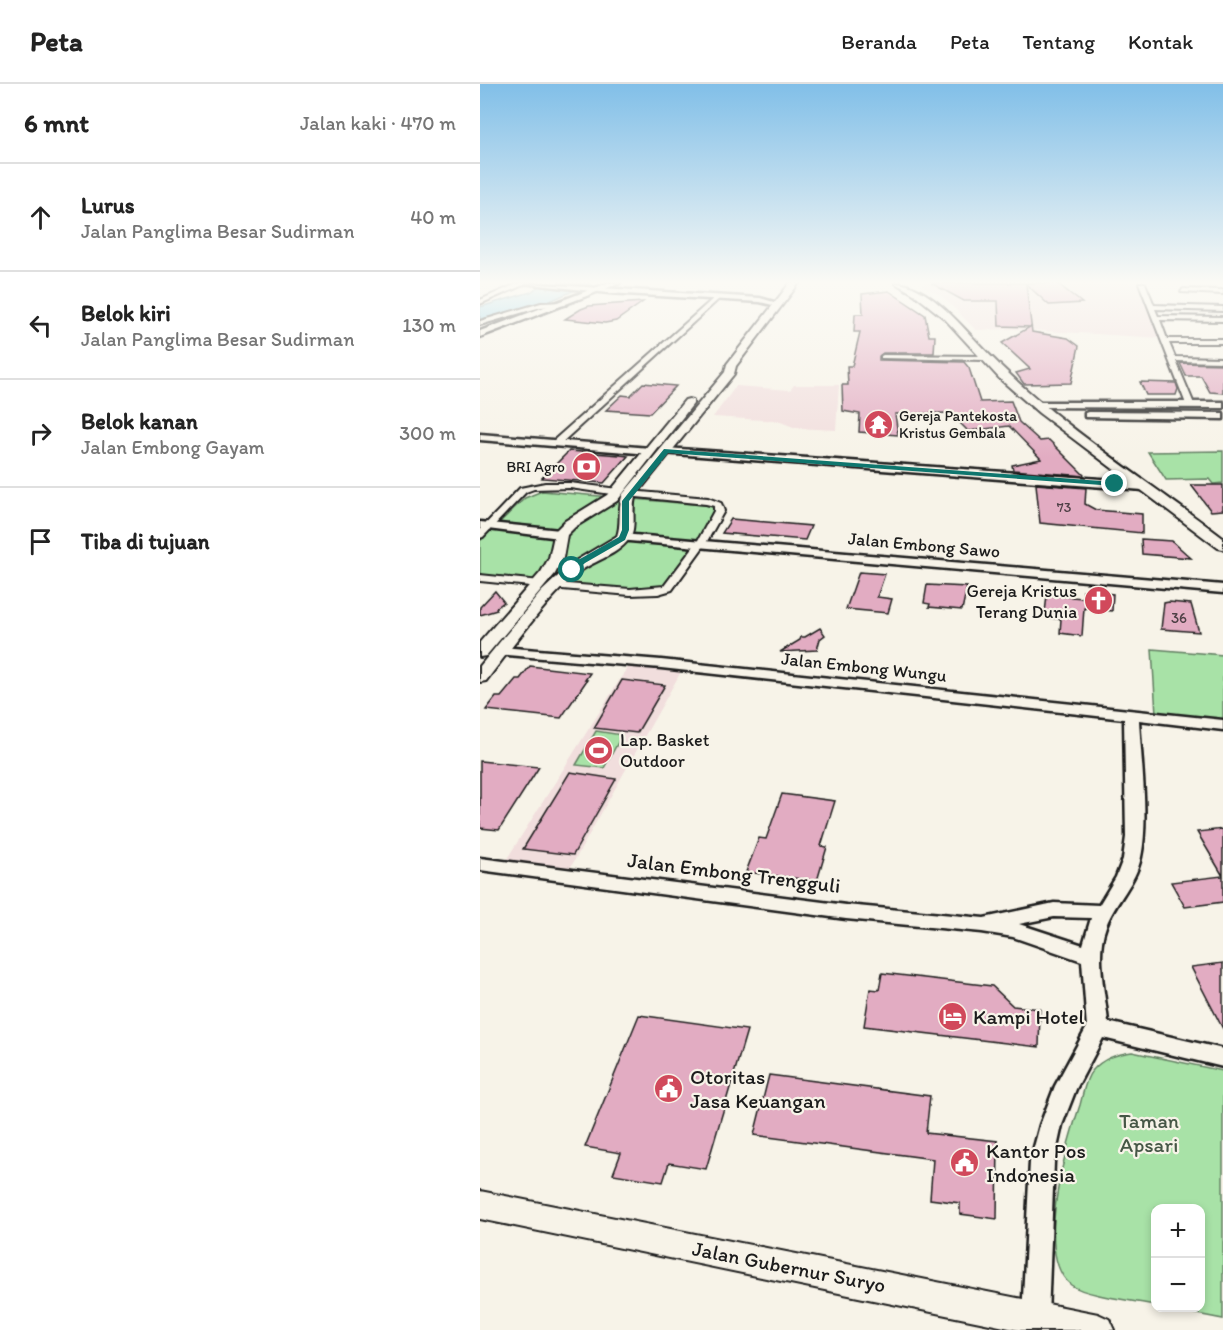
<!DOCTYPE html>
<html lang="id">
<head>
<meta charset="utf-8">
<style>
	:root { --surface:#fff; --page:#f6f6f6; --text:#222; --muted:#767676; --line:#e0e0e0 }
	body { margin:0; font-family:Itim,sans-serif; background:var(--page); color:var(--text) }
	.controls { position:absolute; right:18px; bottom:18px; display:grid; overflow:hidden; border-radius:12px; box-shadow:0 3px 9px #0003 }
	.controls button { width:54px; height:54px; display:grid; place-items:center; padding:0; border:0; border-bottom:2px solid var(--line); background:var(--surface); color:var(--text); font:30px sans-serif }
	.stop { position:absolute; width:18px; height:18px; margin:-14px; border:4px solid #0f766e; border-radius:50%; background:#fff }
	.stop.end { background:#0f766e; border-color:#fff; box-shadow:0 2px 6px #0008 }
	.list { margin:0; padding:0; list-style:none }
	h2 { display:flex; justify-content:space-between; align-items:center; height:78px; margin:0; padding:0 24px; font-size:26px }
	h2 small { font-size:20px; font-weight:400; color:var(--muted) }
	.list li { display:grid; grid-template-columns:39px 1fr auto; gap:18px; align-items:center; box-sizing:border-box; height:108px; padding:0 24px; border-top:2px solid var(--line) }
	.list b { display:block; font-size:22px; white-space:nowrap }
	.list p { margin:0; font-size:20px; white-space:nowrap; color:var(--muted) }
	.list em { font-size:20px; font-style:normal; color:var(--muted) }
	.icon { flex:none; width:33px; height:33px; fill:none; stroke:currentColor; stroke-width:2; stroke-linecap:round; stroke-linejoin:round }
	.map { position:relative; flex:none; width:743px; height:1246px; overflow:hidden }
	header { display:flex; align-items:center; gap:36px; box-sizing:border-box; height:84px; padding:0 30px; background:var(--surface); border-bottom:2px solid var(--line) }
	header strong { font-size:28px }
	nav { display:flex; gap:33px; margin-inline-start:auto; font-size:21px }
	main { display:flex }
	aside { flex:1; background:var(--surface) }
	.map>svg:first-child { display:block }
	.built { fill:#f1dedd }
	.green { fill:#a8e2a7; stroke:#627f62; stroke-width:1.5 }
	.water { fill:#88cfe9; stroke:#5d8797; stroke-width:1.5 }
	.building { fill:#e2acc2; stroke:#1c1c1c; stroke-width:1.5 }
	.lines { fill:none; stroke-linecap:round; stroke-linejoin:round }
	.minor-casing { stroke:#1c1c1c; stroke-width:4 }
	.tertiary-casing { stroke:#1c1c1c; stroke-width:5 }
	.secondary-casing { stroke:#1c1c1c; stroke-width:5 }
	.primary-casing { stroke:#1c1c1c; stroke-width:4 }
	.minor { fill:#f7f3e8; fill-rule:evenodd }
	.tertiary { fill:#f7f3e8; fill-rule:evenodd }
	.secondary { fill:#f7f3e8; fill-rule:evenodd }
	.primary { fill:#f7f3e8; fill-rule:evenodd }
	.route { fill:#0f766e }
	.labels { text-anchor:middle; stroke-width:4.5; stroke-linejoin:round; paint-order:stroke }
	.far-number-label { font-size:14px; fill:#4e4046 }
	.far-poi-label { font-size:15px; fill:#1c1c1c; stroke:#f7f3e8; text-anchor:start }
	.number-label { font-size:15px; fill:#4e4046 }
	.street-label { font-size:18px; fill:#1c1c1c; stroke:#f7f3e8 }
	.poi-label { font-size:18px; fill:#1c1c1c; stroke:#f7f3e8; text-anchor:end }
	.near-street-label { font-size:21px; fill:#1c1c1c; stroke:#f7f3e8 }
	.near-poi-label { font-size:21px; fill:#1c1c1c; stroke:#f7f3e8; text-anchor:start }
	.near-park-label { font-size:21px; fill:#465746; stroke:#f7f3e8 }
</style>
</head>
<body>
<header>
<strong>Peta</strong>
<nav><a>Beranda</a><a>Peta</a><a>Tentang</a><a>Kontak</a></nav>
</header>
<main>
<aside>
<h2>6 mnt<small>Jalan kaki · 470 m</small></h2>
<ul class="list">
<li><svg class="icon" aria-label="ahead" viewBox="0 0 24 24"><path d="M12 20V5M6 11l6-6 6 6"/></svg><div><b>Lurus</b><p>Jalan Panglima Besar Sudirman</p></div><em>40 m</em></li>
<li><svg class="icon" aria-label="left" viewBox="0 0 24 24"><path d="M17 20v-9H6M10 6l-5 5 5 5"/></svg><div><b>Belok kiri</b><p>Jalan Panglima Besar Sudirman</p></div><em>130 m</em></li>
<li><svg class="icon" aria-label="right" viewBox="0 0 24 24"><path d="M7 20v-9h11M14 6l5 5-5 5"/></svg><div><b>Belok kanan</b><p>Jalan Embong Gayam</p></div><em>300 m</em></li>
<li><svg class="icon" aria-label="arrive" viewBox="0 0 24 24"><path d="M6 21V4h12l-3 4 3 4H6"/></svg><div><b>Tiba di tujuan</b></div></li>
</ul>
</aside>
<div class="map">
<svg width="743" height="1246" viewBox="0 0 743 1246">
	<rect width="100%" height="100%" fill="#f7f3e8"/>
	<filter id="ink" filterUnits="userSpaceOnUse"><feTurbulence type="fractalNoise" baseFrequency=".0167" numOctaves="2"/><feDisplacementMap in="SourceGraphic" scale="12" xChannelSelector="R" yChannelSelector="G"/><feConvolveMatrix kernelMatrix="1 2 1 2 8 2 1 2 1" color-interpolation-filters="sRGB"/></filter>
	<g filter="url(#ink)">
		<g class="built">
			<path d="M444,199H660L681,254L532,245L496,246L462,212L442,202Z"/>
			<path d="M314,301H359L356,346L316,344L298,337L233,333L256,302L310,306Z"/>
			<path d="M149,581L202,586L88,788L23,781Z"/>
		</g>
		<g class="green">
			<path d="M743,367V399L733,400L729,395L686,396L668,368Z"/>
			<path d="M62,407L223,421L232,422L235,429L188,502L167,507L0,492V457L45,414Z"/>
			<path d="M672,565L743,571V637L676,630Z"/>
			<path d="M116,647L142,651L124,684L96,681Z"/>
			<path d="M652,968L743,987V1235L686,1224H720V1124H676L675,1221C656,1217 606,1212 591,1201C553,1171 587,1060 600,1021C603,1011 605,994 612,987C623,974 637,970 652,968Z"/>
		</g>
		<path class="water" d="M63,199H111L70,217L0,237V223L51,208Z"/>
		<g class="building">
			<path d="M451,199H577L602,219L569,221L546,200L552,248L588,254L599,262L591,299L544,300L536,289L550,285L522,259L550,243L519,242L518,217H484Z"/>
			<path d="M409,207L445,231L449,252H455L454,269H403L399,272V276L484,278L489,284L500,318L531,317L539,338L560,357L569,356L605,392L533,386L532,381L561,375L529,342L488,347L470,329L415,330L418,351L379,348L380,330L363,327L362,301H368L367,282H372L380,248H374L375,230H383L382,210Z"/>
			<path d="M163,218L136,237L125,239L85,235L101,225L109,222Z"/>
			<path d="M700,279L743,280V309L730,308L721,292H706Z"/>
			<path d="M660,298L696,299L698,305L696,311H666Z"/>
			<path d="M163,299L196,302L170,329L126,326L142,311L150,312Z"/>
			<path d="M89,367L140,371L148,372L124,399L62,394Z"/>
			<path d="M556,400L606,404L605,420L616,426L662,430V449L560,439Z"/>
			<path d="M711,401H743V426L731,427Z"/>
			<path d="M251,435L331,442L325,456L242,449Z"/>
			<path d="M661,455L692,457L711,474L662,470Z"/>
			<path d="M379,488L405,490L397,513L412,515L408,529L366,525Z"/>
			<path d="M447,501L487,503L482,526L449,523L450,520L444,519Z"/>
			<path d="M15,507L24,518L16,524L17,526L0,531V523Z"/>
			<path d="M603,507L633,510L632,527L604,524L602,552L580,549L581,535L568,534V530L565,529L567,511L603,514Z"/>
			<path d="M689,518L711,520L719,548L681,545L684,519Z"/>
			<path d="M340,544L345,551L340,555L337,566L300,568L320,556L321,553H325Z"/>
			<path d="M50,582L110,589L105,596H107L81,634L6,626L16,613H21L36,595H40Z"/>
			<path d="M142,596L185,601L157,649L114,644Z"/>
			<path d="M0,677L59,683L19,746L0,744Z"/>
			<path d="M90,688L136,695L93,771L43,765Z"/>
			<path d="M302,710L355,717L341,762L347,763L337,797L266,788L279,754L286,755Z"/>
			<path d="M743,745V818L705,823L691,798L743,792L717,748Z"/>
			<path d="M743,879V945L711,883Z"/>
			<path d="M402,889L512,902L533,922L560,925L559,963L384,942L390,905L399,906Z"/>
			<path d="M159,931L267,946L226,1085L189,1079L183,1098L133,1090L141,1069L105,1063Z"/>
			<path d="M289,991L450,1012L446,1049L518,1057L517,1135L480,1130V1119L450,1115L453,1075L274,1051Z"/>
		</g>
		<g class="lines">
			<defs>
				<g id="minor">
					<path d="M39,199H48L0,220V216Z"/>
					<path d="M659,199H665L674,221L743,223V227L675,225L678,232L743,233V237L680,236L687,255H743V259H689L695,273L743,274V278L696,277L714,320L713,322L706,320Z"/>
					<path d="M703,205L743,206V210L701,208Z"/>
					<path d="M235,213L240,214L79,361H73V357Z"/>
					<path d="M84,218L86,221L61,223L0,241V237L61,219Z"/>
					<path d="M403,271L505,272L508,274L505,276L401,274V272Z"/>
					<path d="M65,399H90L138,405L142,408L138,411L90,404L54,405L46,408L3,453L0,454V446L40,404Z"/>
					<path d="M150,407L228,414L241,419L244,427L226,459L192,506L178,510L150,511L71,504L70,502L75,499L150,505L184,502L217,458L234,427V422L226,420L147,412V408Z"/>
					<path d="M0,491L60,497L65,500L60,503L0,497Z"/>
				</g>
				<g id="tertiary">
					<path d="M43,199L280,214L301,220L297,222L280,218L129,209Z"/>
					<path d="M555,318H743V324L552,323V319Z"/>
					<path d="M608,328L743,329V335L605,333V329Z"/>
					<path d="M0,350L170,364L175,367L170,370L0,356Z"/>
					<path d="M0,438L80,446L86,450L80,454L0,444Z"/>
					<path d="M142,450L743,501V509L138,456L136,454Z"/>
					<path d="M21,563L181,576L743,636V646L659,636C661,676 669,736 661,773C656,799 635,818 626,842C615,871 625,908 628,938L743,965V983L623,954L596,1005L582,1041L574,1078L568,1233L564,1242L556,1246L546,1242L542,1233L550,1078L560,1041L575,1002L607,943L602,877L533,853L502,848L366,835L0,786V774L366,821L504,834L574,819L619,821L636,793L643,775L646,753L644,635L181,584L16,570L14,567L16,564ZM574,833L611,834L603,861L539,840Z"/>
				</g>
				<g id="secondary">
					<path d="M128,199H140L0,253V247Z"/>
					<path d="M186,364L663,398L669,402L663,406L182,369L180,367Z"/>
				</g>
				<g id="primary">
					<path d="M310,199H319L256,282L254,290L156,411C150,425 158,443 149,455C136,473 111,477 95,491C61,522 34,561 6,597L0,598V582L61,508L92,479L137,452C142,439 137,424 143,410L245,288L247,280Z"/>
					<path d="M415,199C445,199 478,238 498,259C570,336 660,391 743,454V465L738,464L559,329L520,295L465,235L434,210Z"/>
					<path d="M209,315L213,316V320L137,417L95,443L87,451L83,474L75,490L6,572L0,573V558L61,488L69,474L75,447L85,437L127,411L205,316Z"/>
					<path d="M0,1107L618,1230L629,1235L634,1246H539L0,1135Z"/>
				</g>
			</defs>
			<use href="#minor" class="minor-casing"/>
			<use href="#tertiary" class="tertiary-casing"/>
			<use href="#secondary" class="secondary-casing"/>
			<use href="#primary" class="primary-casing"/>
			<use href="#minor" class="minor"/>
			<use href="#tertiary" class="tertiary"/>
			<use href="#secondary" class="secondary"/>
			<use href="#primary" class="primary"/>
		</g>
	</g>
	<linearGradient id="sky" x2="0" y2="1"><stop stop-color="#81bfe8"/><stop offset="0.53" stop-color="#fbfaf5"/><stop offset="1" stop-color="#fbfaf5" stop-opacity="0"/></linearGradient>
	<rect width="743" height="374" fill="url(#sky)"/>
	<path class="route" d="M184,365L635,398L639,400L635,402L188,369L149,417V446L145,456L105,479L95,488H89V484L100,475L139,453L142,446V417Z"/>
	<defs>
		<symbol id="temple-disc" viewBox="-11 -11 22 22"><circle r="9.5" fill="#d1495b" stroke="#f7f3e8"/><path d="M0-6L5-2H3V0L6.5 2.5H4V6H1.5V3h-3V6H-4V2.5H-6.5L-3 0V-2H-5Z" fill="#fff"/></symbol>
		<symbol id="bank-disc" viewBox="-11 -11 22 22"><circle r="9.5" fill="#d1495b" stroke="#f7f3e8"/><path d="M-6-4H6V4H-6ZM0-2.3a2.3 2.3 0 1 0 0 4.6a2.3 2.3 0 1 0 0-4.6Z" fill="#fff"/></symbol>
		<symbol id="church-disc" viewBox="-11 -11 22 22"><circle r="9.5" fill="#d1495b" stroke="#f7f3e8"/><path d="M-1.2-6h2.4v3.5h3.3v2.4h-3.3V6h-2.4V-.1h-3.3v-2.4h3.3Z" fill="#fff"/></symbol>
		<symbol id="stadium-disc" viewBox="-11 -11 22 22"><circle r="9.5" fill="#d1495b" stroke="#f7f3e8"/><path d="M0-5a6.5 5 0 1 0 0 10a6.5 5 0 1 0 0-10ZM-3.5-1.8h7v3.6h-7Z" fill="#fff"/></symbol>
		<symbol id="hotel-disc" viewBox="-11 -11 22 22"><circle r="9.5" fill="#d1495b" stroke="#f7f3e8"/><path d="M-6-4.5h1.5V1H6V5H4.5V3h-9V5H-6ZM-4 0a1.8 1.8 0 1 1 3.6 0ZM.5 0V-2.5h3Q6-2.5 6 0Z" fill="#fff"/></symbol>
		<symbol id="civic-disc" viewBox="-11 -11 22 22"><circle r="9.5" fill="#d1495b" stroke="#f7f3e8"/><path d="M-.6-6.5H3V-4.5H.6V-3L4-1V1h2V6H-6V1h2V-1L-.6-3ZM-1.2 2.5V6h2.4V2.5Z" fill="#fff"/></symbol>
	</defs>
	<g fill-rule="evenodd">
		<use href="#temple-disc" x="382" y="324" width="33" height="33"/>
		<use href="#bank-disc" x="90" y="366" width="33" height="33"/>
		<use href="#church-disc" x="602" y="500" width="33" height="33"/>
		<use href="#stadium-disc" x="102" y="650" width="33" height="33"/>
		<use href="#hotel-disc" x="456" y="916" width="33" height="33"/>
		<use href="#civic-disc" x="172" y="988" width="33" height="33"/>
		<use href="#civic-disc" x="468" y="1062" width="33" height="33"/>
	</g>
	<g class="labels">
		<g class="far-number-label">
			<text x="584" y="428">73</text>
		</g>
		<g class="far-poi-label">
			<text x="419" y="337">Gereja Pantekosta<tspan x="419" dy="17">Kristus Gembala</tspan></text>
			<text x="85" y="388" text-anchor="end">BRI Agro</text>
		</g>
		<g class="number-label">
			<text x="699" y="539">36</text>
		</g>
		<g class="street-label">
			<text transform="translate(444 461) rotate(5)" y="6">Jalan Embong Sawo</text>
			<text transform="translate(384 583) rotate(6)" y="6">Jalan Embong Wungu</text>
		</g>
		<g class="poi-label">
			<text x="597" y="513">Gereja Kristus<tspan x="597" dy="21">Terang Dunia</tspan></text>
			<text x="140" y="662" text-anchor="start">Lap. Basket<tspan x="140" dy="21">Outdoor</tspan></text>
		</g>
		<g class="near-street-label">
			<text transform="translate(254 789) rotate(7)" y="7">Jalan Embong Trengguli</text>
			<text transform="translate(309 1183) rotate(11)" y="7">Jalan Gubernur Suryo</text>
		</g>
		<g class="near-poi-label">
			<text x="493" y="940">Kampi Hotel</text>
			<text x="210" y="1000">Otoritas<tspan x="210" dy="24">Jasa Keuangan</tspan></text>
			<text x="506" y="1074">Kantor Pos<tspan x="506" dy="24">Indonesia</tspan></text>
		</g>
		<g class="near-park-label">
			<text x="669" y="1044">Taman<tspan x="669" dy="24">Apsari</tspan></text>
		</g>
	</g>
</svg>
<div class="controls">
<button>+</button>
<button>−</button>
</div>
<div class="stop" style="left:92px;top:486px"></div>
<div class="stop end" style="left:635px;top:400px"></div>
</div>
</main>
</body>
</html>
